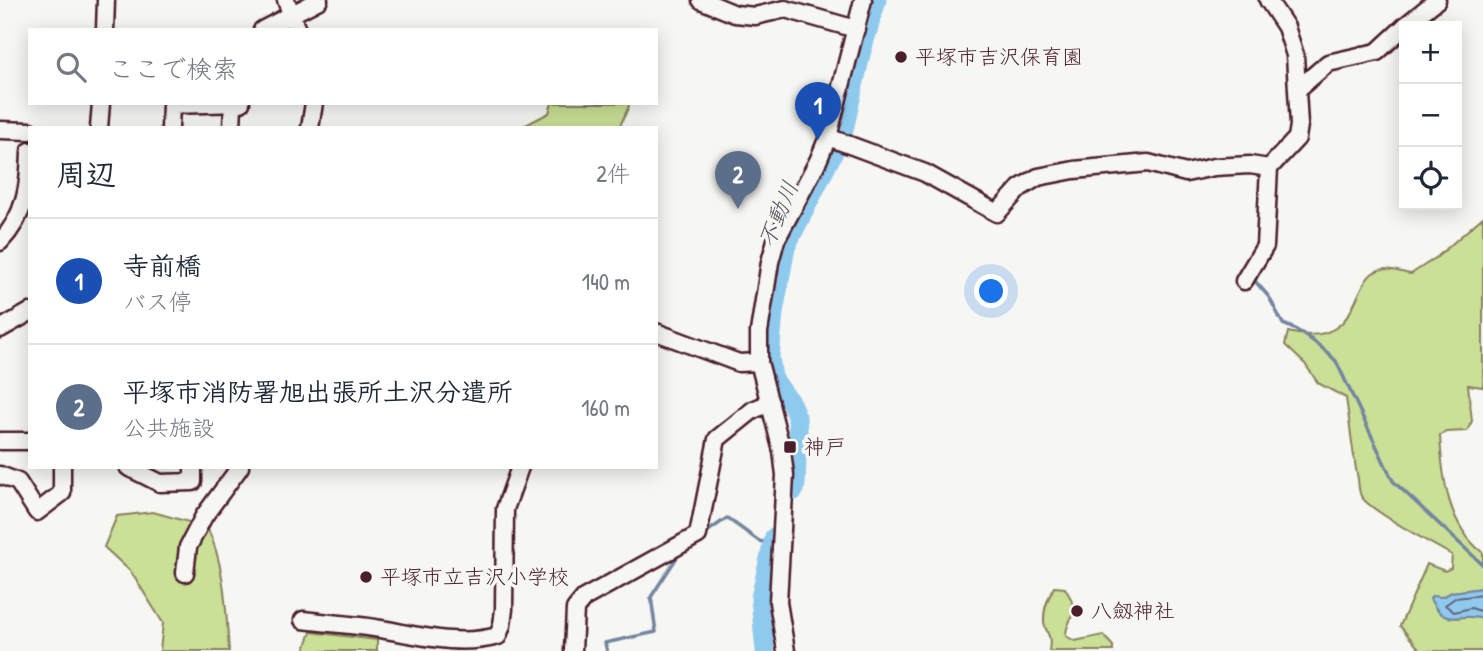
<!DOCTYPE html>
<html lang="ja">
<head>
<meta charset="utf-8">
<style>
	:root { --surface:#fff; --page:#f2f2f3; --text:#1f2937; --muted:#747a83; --line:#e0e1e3; --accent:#4a1f2b }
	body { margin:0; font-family:"Patrick Hand","Klee One",sans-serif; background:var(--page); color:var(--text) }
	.controls { position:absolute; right:21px; top:21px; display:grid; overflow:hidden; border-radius:0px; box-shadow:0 4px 18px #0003 }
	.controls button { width:63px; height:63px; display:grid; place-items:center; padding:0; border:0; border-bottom:2px solid var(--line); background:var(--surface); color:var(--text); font:35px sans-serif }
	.you { position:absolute; left:992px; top:292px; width:24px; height:24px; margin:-18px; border:5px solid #fff; border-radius:50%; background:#1a73e8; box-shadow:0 0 0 10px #1a73e833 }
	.badge { display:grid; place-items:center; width:46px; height:46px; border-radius:50%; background:var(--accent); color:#fff; font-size:23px; font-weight:700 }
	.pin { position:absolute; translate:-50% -58px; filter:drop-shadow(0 2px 4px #0008) }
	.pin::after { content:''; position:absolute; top:37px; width:24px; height:21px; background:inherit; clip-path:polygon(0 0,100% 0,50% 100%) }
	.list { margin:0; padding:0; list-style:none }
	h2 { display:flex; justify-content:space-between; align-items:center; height:91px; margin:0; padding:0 28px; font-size:30px }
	h2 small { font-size:23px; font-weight:400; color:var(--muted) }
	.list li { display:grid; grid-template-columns:46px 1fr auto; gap:21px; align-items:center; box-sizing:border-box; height:126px; padding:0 28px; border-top:2px solid var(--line) }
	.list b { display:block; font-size:26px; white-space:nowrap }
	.list p { margin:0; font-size:23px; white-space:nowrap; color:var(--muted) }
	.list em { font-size:23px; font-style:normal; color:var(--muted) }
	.icon { flex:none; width:38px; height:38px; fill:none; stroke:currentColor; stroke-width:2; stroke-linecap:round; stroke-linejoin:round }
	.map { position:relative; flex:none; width:1483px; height:651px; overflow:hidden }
	.search { position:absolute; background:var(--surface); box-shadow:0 4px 18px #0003; left:28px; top:28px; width:630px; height:77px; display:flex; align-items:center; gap:18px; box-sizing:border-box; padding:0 24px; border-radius:0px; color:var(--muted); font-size:26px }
	.panel { position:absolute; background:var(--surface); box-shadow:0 4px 18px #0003; left:28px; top:126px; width:630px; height:343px; border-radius:0px }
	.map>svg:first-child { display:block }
	.green { fill:#c9e096; stroke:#8a8060; stroke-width:2 }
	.water { fill:#8ec9ee; stroke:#7385a0; stroke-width:2 }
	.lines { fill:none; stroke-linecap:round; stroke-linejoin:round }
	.shore { stroke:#656379; stroke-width:2 }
	.stream { stroke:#7385a0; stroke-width:3.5 }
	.river { stroke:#8ec9ee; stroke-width:19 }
	.minor-casing { stroke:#4a1f2b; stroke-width:21 }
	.minor { stroke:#f6f6f2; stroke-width:16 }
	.poi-dot { fill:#4a1f2b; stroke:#f6f6f2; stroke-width:2.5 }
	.labels { text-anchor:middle; stroke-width:7; stroke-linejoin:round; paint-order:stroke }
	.poi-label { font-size:21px; fill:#4a1f2b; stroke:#f6f6f2; text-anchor:start }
	.water-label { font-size:23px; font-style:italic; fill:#5e5266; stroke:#f6f6f2 }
</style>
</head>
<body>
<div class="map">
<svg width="1483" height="651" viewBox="0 0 1483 651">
	<rect width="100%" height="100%" fill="#f6f6f2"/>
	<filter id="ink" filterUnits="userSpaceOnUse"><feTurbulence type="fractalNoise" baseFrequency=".0143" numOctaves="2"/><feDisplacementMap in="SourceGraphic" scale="14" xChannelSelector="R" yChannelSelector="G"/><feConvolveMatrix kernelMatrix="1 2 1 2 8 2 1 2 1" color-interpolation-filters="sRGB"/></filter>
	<g filter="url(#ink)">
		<g class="green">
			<path d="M552,103H627L629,106L619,128H520L549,113Z"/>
			<path d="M1483,217V387L1468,385L1472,421L1467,431L1446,432L1440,435C1442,477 1448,526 1483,553V588L1452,592L1442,597H1436V610C1460,626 1460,611 1483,619V651H1421L1400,626L1427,564L1445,571L1451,568L1452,555C1436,546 1368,510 1361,496C1358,490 1359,481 1357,474C1352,449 1350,424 1346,398L1318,383L1305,364L1285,345L1288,332C1368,351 1347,270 1385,269C1393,269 1403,273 1411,274L1437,257Z"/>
			<path d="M153,512L207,527C225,564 226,611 229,651H160L163,623L131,572L104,547L117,516Z"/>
			<path d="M1054,587L1065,588C1068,593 1072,600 1073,606C1075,618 1065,624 1066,636L1075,641L1103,635L1113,646V651H1049C1052,632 1046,636 1044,622C1043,609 1048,598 1054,587Z"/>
			<path d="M311,632L377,640V651H304Z"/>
		</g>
		<path class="water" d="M1483,588V619C1458,610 1447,631 1430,599L1432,596L1442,597L1452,592Z"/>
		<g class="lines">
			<path class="shore" d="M1483,595L1455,598L1445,605L1454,612L1471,608L1483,612"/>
			<g class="stream">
				<path d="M1259,270L1255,281L1269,297L1283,324C1302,331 1321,346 1336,361L1393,481L1483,565"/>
				<path d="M704,534L727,518L759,541L771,544"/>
				<path d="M607,651L605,643L656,632L651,597L681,551"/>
			</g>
			<g class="river">
				<path d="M794,491L796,484L798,431L797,417L791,403L773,378L770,357L774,312L786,247L843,134L862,50L877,0"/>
				<path d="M765,651L760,598L774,537"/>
			</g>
			<defs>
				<g id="minor">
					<path d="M286,0L297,30"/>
					<path d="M701,0L735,14L755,16L785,9L856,29"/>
					<path d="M1405,26L1437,0"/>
					<path d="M105,30L106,0"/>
					<path d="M262,30L319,0"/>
					<path d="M1298,89L1328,63L1377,52L1404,27"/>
					<path d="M99,128L101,103"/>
					<path d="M170,128L171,105L241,103"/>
					<path d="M232,128L233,105"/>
					<path d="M310,128L314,103"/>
					<path d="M0,130L30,131"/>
					<path d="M828,137L925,173L997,213L1020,188L1038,177L1074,170L1148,163L1186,173L1214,167L1250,165L1269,168"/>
					<path d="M0,242C26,215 29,186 30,151"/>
					<path d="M1244,281L1265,246L1269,168L1297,138L1299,125L1295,55L1286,27L1268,0"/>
					<path d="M0,329L30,312"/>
					<path d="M656,332L739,363L759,362"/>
					<path d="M0,441H30"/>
					<path d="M128,467L160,483L193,482V467"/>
					<path d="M0,475L18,482L37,512L62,493V467"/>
					<path d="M185,573L188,547L204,516L240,467"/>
					<path d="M303,620C325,623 347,624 368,627C412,633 454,648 498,636L502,625L504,609L505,509L520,467"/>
					<path d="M573,651L575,609L584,598L698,535L717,439L753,410L770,403"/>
					<path d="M786,651L778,602L785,475L782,451L759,362V332L770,262L776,240L818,161L828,137L863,0"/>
				</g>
			</defs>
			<use href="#minor" class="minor-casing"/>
			<use href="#minor" class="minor"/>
		</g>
	</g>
	<g class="poi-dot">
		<circle cx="901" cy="57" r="7"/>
		<rect x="783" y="440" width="14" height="14" rx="3.5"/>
		<circle cx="366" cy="577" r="7"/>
		<circle cx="1077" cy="611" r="7"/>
	</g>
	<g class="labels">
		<g class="poi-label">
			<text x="915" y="64">平塚市吉沢保育園</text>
			<text x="804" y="454">神戸</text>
			<text x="380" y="584">平塚市立吉沢小学校</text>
			<text x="1091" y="618">八劔神社</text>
		</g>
		<g class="water-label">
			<text transform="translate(778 214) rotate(-67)" y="8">不動川</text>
		</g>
	</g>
</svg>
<div class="controls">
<button>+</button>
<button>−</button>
<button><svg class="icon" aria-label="locate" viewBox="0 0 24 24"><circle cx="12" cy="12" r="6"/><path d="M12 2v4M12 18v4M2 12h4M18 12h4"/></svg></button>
</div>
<div class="you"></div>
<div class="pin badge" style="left:818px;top:140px;background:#1a4fb4">1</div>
<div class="pin badge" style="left:738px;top:209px;background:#5c6f8a">2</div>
<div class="search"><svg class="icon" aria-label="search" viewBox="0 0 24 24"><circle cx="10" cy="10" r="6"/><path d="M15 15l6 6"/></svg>ここで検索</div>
<section class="panel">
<h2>周辺<small>2件</small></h2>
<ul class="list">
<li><span class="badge" style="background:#1a4fb4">1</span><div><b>寺前橋</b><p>バス停</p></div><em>140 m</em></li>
<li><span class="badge" style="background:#5c6f8a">2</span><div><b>平塚市消防署旭出張所土沢分遣所</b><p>公共施設</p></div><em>160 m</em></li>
</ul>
</section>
</div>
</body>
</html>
